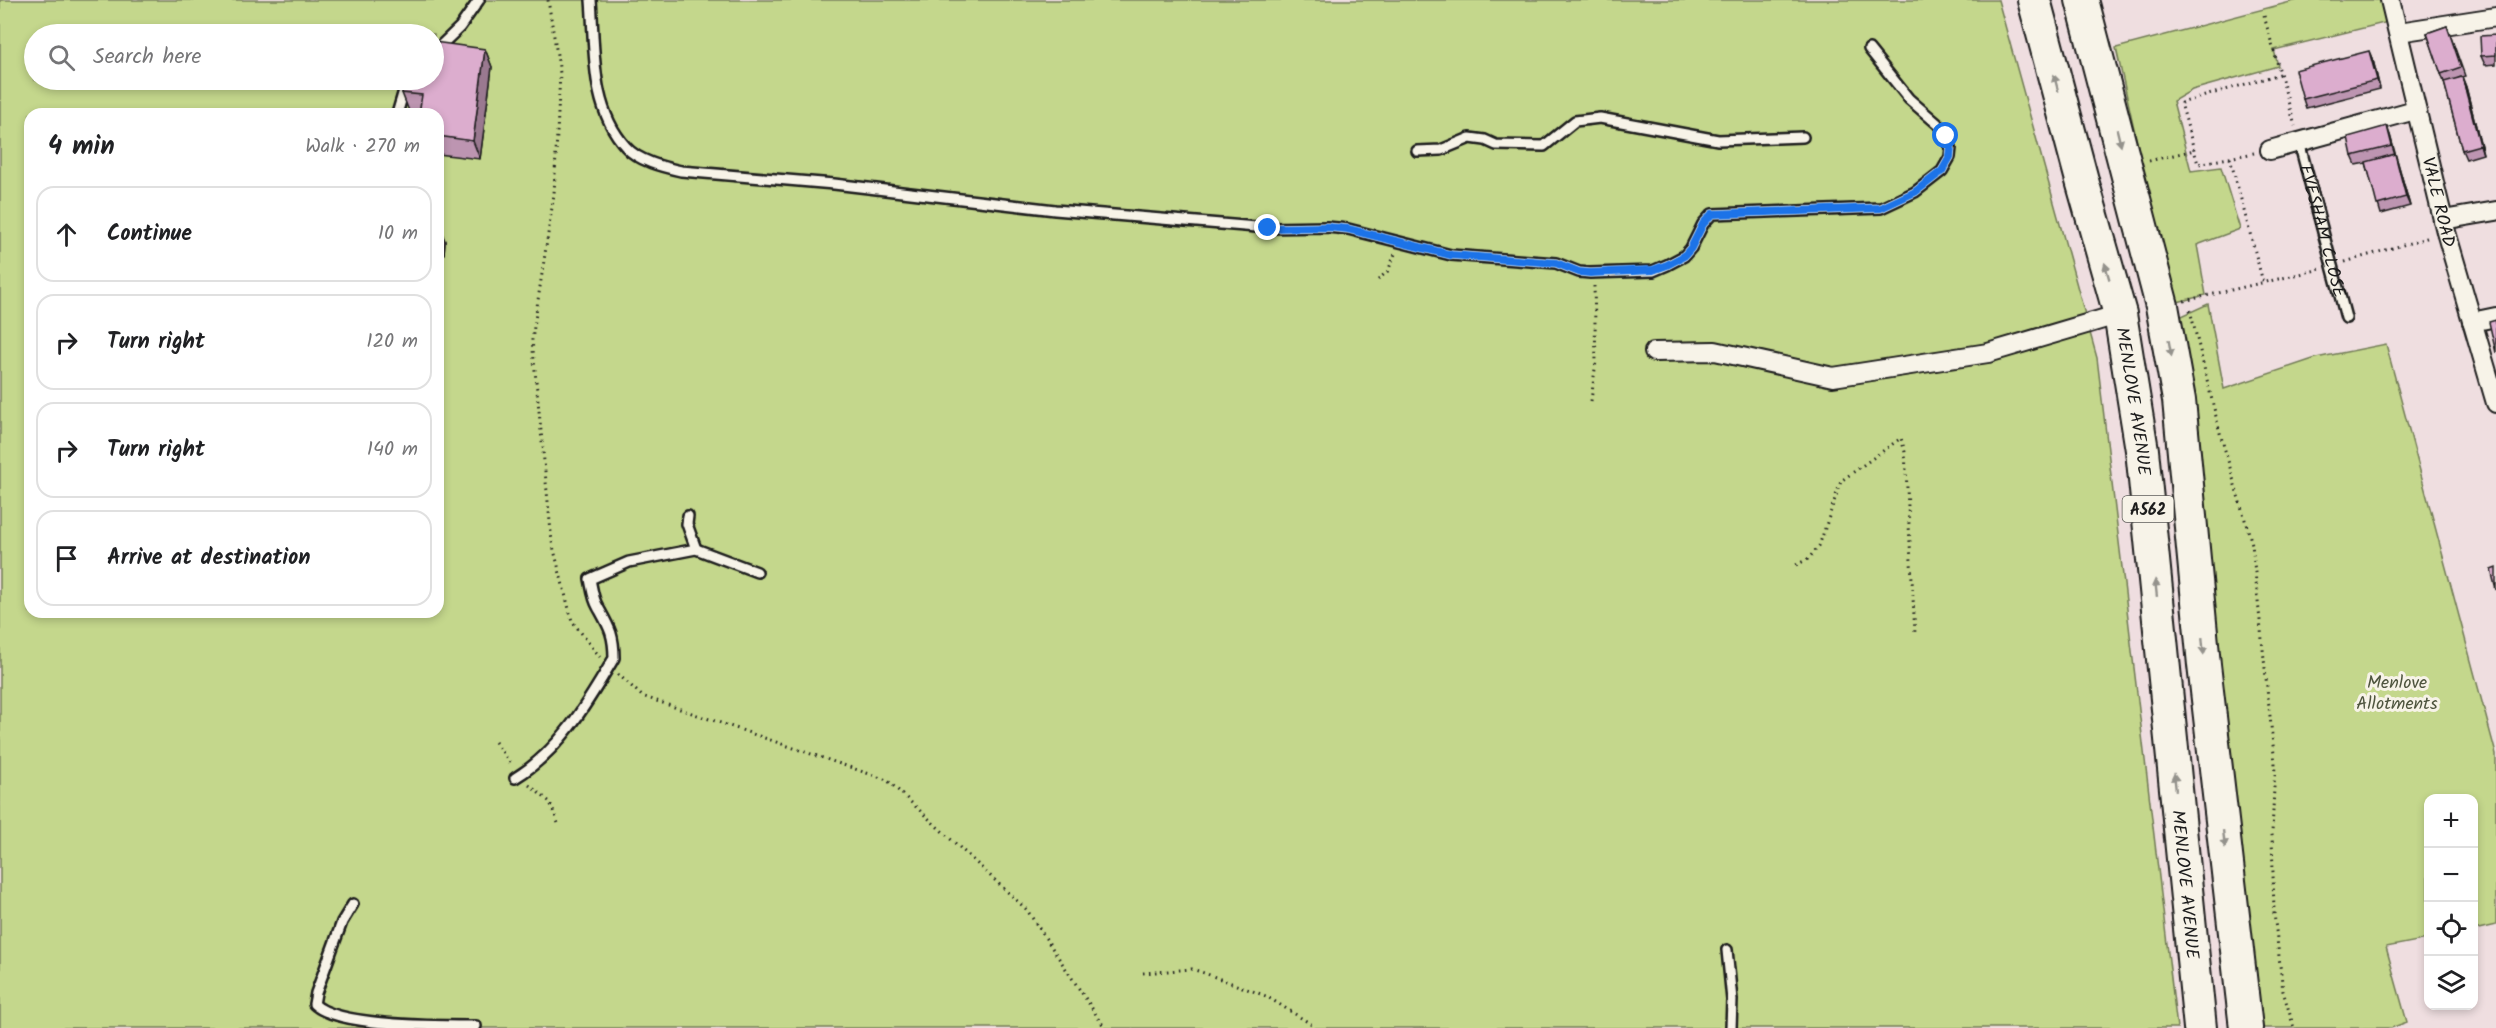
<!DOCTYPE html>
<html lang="en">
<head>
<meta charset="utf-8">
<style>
	:root { --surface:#fff; --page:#f6f6f6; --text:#202124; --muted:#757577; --line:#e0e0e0 }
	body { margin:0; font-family:Kalam,sans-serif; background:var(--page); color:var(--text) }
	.controls { position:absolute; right:18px; bottom:18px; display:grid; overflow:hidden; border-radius:12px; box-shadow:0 3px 9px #0003 }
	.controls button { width:54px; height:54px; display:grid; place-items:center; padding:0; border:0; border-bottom:2px solid var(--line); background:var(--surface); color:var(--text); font:30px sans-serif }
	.stop { position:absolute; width:18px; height:18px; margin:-14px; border:4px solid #1a73e8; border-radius:50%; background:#fff }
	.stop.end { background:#1a73e8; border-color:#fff; box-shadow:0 2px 6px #0008 }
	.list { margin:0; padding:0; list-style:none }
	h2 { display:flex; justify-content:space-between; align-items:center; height:78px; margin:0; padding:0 24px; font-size:26px }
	h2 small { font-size:20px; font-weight:400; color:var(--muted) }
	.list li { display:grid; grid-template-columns:39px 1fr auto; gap:18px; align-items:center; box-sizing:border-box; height:96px; margin:0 12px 12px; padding:0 12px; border:2px solid var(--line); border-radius:18px }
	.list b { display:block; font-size:22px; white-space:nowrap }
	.list em { font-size:20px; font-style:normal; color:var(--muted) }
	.icon { flex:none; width:33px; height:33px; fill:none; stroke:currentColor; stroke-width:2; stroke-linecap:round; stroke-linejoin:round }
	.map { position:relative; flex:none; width:2496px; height:1028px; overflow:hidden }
	.search { position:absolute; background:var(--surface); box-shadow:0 3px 9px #0003; left:24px; top:24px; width:420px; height:66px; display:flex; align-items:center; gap:15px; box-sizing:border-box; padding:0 21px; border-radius:33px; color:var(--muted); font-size:22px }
	.panel { position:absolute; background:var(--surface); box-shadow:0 3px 9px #0003; left:24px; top:108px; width:420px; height:510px; border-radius:18px }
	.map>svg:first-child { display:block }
	.green { fill:#c4d78c; stroke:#707a54; stroke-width:1.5; fill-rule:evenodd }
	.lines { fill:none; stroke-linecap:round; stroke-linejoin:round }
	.lane-casing { stroke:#1c1c1c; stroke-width:14 }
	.street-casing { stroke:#1c1c1c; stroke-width:22 }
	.highway-casing { stroke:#1c1c1c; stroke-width:36 }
	.path { stroke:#1c1c1c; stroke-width:3; stroke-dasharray:1.5 4.5; stroke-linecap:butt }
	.lane { stroke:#f7f3e8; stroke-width:9 }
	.street { stroke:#f7f3e8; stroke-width:18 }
	.highway { stroke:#f7f3e8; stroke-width:32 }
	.wall { fill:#bd95b1; stroke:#1c1c1c; stroke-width:1.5 }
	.shaded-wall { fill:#9a7990; stroke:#1c1c1c; stroke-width:1.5 }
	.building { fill:#dcadce; stroke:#1c1c1c; stroke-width:1.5 }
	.oneway { fill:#94928c }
	.route { stroke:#1a73e8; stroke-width:8 }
	.labels { text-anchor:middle; stroke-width:6; stroke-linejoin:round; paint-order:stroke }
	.shield { fill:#f7f3e8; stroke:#5e5c59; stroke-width:1.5 }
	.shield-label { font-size:16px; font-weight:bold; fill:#1c1c1c }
	.street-label { font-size:18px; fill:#1c1c1c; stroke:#f7f3e8 }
	.park-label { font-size:18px; fill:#4e543e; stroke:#f7f3e8 }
</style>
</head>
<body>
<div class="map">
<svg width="2496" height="1028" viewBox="0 0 2496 1028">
	<rect width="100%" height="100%" fill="#efdee0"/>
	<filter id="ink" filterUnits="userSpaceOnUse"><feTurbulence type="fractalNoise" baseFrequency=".0167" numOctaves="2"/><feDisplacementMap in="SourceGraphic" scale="12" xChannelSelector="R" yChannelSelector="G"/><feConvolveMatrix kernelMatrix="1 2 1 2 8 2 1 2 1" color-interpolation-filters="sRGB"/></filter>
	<g filter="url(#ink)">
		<g class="green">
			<path d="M0,0H1998L2097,358L2177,1028H0ZM34,34H434V80H34ZM30,114H438V612H30Z"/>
			<path d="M2298,0H2390L2396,20L2274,50L2278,66L2192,90L2173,101L2191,171L2221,167L2240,229L2197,245L2206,295L2173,303L2116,48Z"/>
			<path d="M2208,304L2224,389L2316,358L2386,344L2496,754V925L2474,930V798H2428V939L2386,947L2407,1022L2391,1028H2260L2173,320Z"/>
		</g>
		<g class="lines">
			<defs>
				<g id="lane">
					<path d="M591,0C595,49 590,108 626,147C638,161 663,167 681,171L834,184L1055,210L1268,228L1327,227L1348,229L1451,255L1556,263L1579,272L1590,273L1653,271L1667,265L1684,256L1691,248L1703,224L1712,214L1881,208L1915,192L1942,171L1950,157L1951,148L1940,126L1909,99L1869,49"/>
					<path d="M434,52L460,27L479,0"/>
					<path d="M397,114L405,87L410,80"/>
					<path id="s1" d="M2299,142L2346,318"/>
					<path d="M1417,151L1441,150L1470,138L1485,140L1496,145L1544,146L1575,121L1600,118L1718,140L1803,137"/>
					<path d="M688,516L687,524L696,549"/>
					<path d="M515,778C560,751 588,702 614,658C614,634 609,627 598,607C593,599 592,588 590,579L629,562L696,549L757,572"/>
					<path d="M353,904L342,922L316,993L314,1004C337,1027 441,1026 476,1026"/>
					<path d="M1727,950L1732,1000L1731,1028"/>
				</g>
				<g id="street">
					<path id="s2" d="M2390,0L2446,232L2496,403"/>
					<path d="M2399,32L2496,17"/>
					<path d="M2270,150L2415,110"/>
					<path d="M2443,220L2496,211"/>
					<path d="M2472,322L2496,317"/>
					<path d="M1654,352L1715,351L1833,377L1988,353L2120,314"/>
				</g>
				<g id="highway">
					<path id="s3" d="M2034,0L2083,184L2120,314L2142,450L2200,1028"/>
					<path d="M2082,0L2162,306L2179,400L2204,665L2246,1028"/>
				</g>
			</defs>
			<use href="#lane" class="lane-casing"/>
			<use href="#street" class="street-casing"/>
			<use href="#highway" class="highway-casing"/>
			<g class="path">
				<path d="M548,0L560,73L554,194L532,340L552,542L572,621L600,657"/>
				<path d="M2264,16L2295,126"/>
				<path d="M2254,153L2198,164L2181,103L2280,74"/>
				<path d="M2230,158L2263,282"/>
				<path d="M2149,161L2194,150"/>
				<path d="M2345,262L2430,237"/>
				<path d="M1378,280L1388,271L1395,254"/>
				<path d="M2184,301L2321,269"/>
				<path d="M2190,310L2220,433L2252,544L2275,764L2272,834L2274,913L2283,991L2294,1028"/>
				<path d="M1591,401L1596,361L1594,286"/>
				<path d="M1796,565L1808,559L1819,546L1841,481L1901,438L1905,452L1915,634"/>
				<path d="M618,674L642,696L887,780L1027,910L1105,1028"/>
				<path d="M495,742L511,764"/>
				<path d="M529,785L550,802L559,826"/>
				<path d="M1143,973L1192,969L1207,974L1266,996L1311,1024"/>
			</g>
			<use href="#lane" class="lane"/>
			<use href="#street" class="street"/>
			<use href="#highway" class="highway"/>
		</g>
		<g class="wall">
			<path d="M2447,26L2465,76L2458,78L2462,77L2466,87L2483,154L2466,159L2462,150L2444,82L2427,33Z"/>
			<path d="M2496,35V64L2485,65L2481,56Z"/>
			<path d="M485,49L492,67L480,159L438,154V114L409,111L402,93Z"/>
			<path d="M2373,60L2380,89L2306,108L2303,99Z"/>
			<path d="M2390,135L2410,206L2381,214L2366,163L2356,165L2352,156Z"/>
			<path d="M438,227L445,241L444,254H438Z"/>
		</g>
		<g class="shaded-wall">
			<path d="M485,49L492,67L480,159L473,141Z"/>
			<path d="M2369,51L2373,60L2380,89L2377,80Z"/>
			<path d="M2462,77L2466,87L2483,154L2480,145Z"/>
			<path d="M2387,126L2390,135L2395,155L2392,146Z"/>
			<path d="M2395,154L2398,163L2410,206L2406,197Z"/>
			<path d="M440,227L445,241L444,254L439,240Z"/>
		</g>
		<g class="building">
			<path d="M2447,26L2461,67L2441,74L2427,33Z"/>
			<path d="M2496,35V55L2481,56L2480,36Z"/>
			<path d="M434,42L485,49L473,141L438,136V114H419L422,95L402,93L404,80H434Z"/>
			<path d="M2369,51L2377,80L2303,99L2295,70Z"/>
			<path d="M2462,77L2480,145L2462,150L2444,82Z"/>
			<path d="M2387,126L2392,146L2352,156L2348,137Z"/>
			<path d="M2395,154L2406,197L2377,205L2366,162Z"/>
			<path d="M438,227H440L439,240H438Z"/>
			<path d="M2496,320V353L2489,322Z"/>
			<path d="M2496,568V590L2491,570Z"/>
		</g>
		<defs><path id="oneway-solid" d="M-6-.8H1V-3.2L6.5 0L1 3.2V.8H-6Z" transform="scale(1.5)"/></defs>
		<g class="oneway">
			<use href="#oneway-solid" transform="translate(2056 83) rotate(-105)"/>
			<use href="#oneway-solid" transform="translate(2119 138) rotate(76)"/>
			<use href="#oneway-solid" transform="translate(2107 271) rotate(-106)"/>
			<use href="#oneway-solid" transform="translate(2170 348) rotate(80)"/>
			<use href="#oneway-solid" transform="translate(2156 588) rotate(-96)"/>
			<use href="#oneway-solid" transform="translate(2203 646) rotate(85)"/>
			<use href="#oneway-solid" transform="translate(2175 782) rotate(-96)"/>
			<use href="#oneway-solid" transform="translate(2224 839) rotate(84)"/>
		</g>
	</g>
	<g class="lines" filter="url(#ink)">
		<path class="route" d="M1268,228L1327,227L1348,229L1451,255L1556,263L1579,272L1590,273L1653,270L1667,265L1684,256L1691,248L1703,224L1712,214L1881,208L1915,192L1942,171L1950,157L1951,147L1946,136"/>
	</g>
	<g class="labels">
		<rect class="shield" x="2122.5" y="496" width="51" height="26" rx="4.5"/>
		<g class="shield-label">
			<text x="2148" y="515">A562</text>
		</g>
		<g class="street-label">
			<text dy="6" stroke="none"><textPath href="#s2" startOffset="208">VALE ROAD</textPath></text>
			<text dy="6" stroke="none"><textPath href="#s1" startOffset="92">EVESHAM CLOSE</textPath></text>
			<text dy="6" stroke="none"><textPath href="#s3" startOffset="414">MENLOVE AVENUE</textPath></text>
			<text dy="6" stroke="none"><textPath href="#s3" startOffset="900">MENLOVE AVENUE</textPath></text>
		</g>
		<g class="park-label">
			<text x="2397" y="688">Menlove<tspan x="2397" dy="21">Allotments</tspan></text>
		</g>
	</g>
</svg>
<div class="controls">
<button>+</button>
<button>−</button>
<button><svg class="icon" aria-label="locate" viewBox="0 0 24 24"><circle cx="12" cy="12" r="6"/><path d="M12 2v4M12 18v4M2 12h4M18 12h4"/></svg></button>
<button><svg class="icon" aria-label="layers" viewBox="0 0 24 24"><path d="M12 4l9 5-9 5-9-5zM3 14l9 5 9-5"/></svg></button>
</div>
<div class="stop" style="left:1946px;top:136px"></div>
<div class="stop end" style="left:1268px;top:228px"></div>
<div class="search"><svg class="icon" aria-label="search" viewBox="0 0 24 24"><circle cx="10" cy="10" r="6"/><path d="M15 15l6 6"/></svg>Search here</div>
<section class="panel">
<h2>4 min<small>Walk · 270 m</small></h2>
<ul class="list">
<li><svg class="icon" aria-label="ahead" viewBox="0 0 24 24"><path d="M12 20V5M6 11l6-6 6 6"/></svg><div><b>Continue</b></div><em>10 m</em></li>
<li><svg class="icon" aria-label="right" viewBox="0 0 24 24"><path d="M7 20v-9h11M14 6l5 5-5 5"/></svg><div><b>Turn right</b></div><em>120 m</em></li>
<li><svg class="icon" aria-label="right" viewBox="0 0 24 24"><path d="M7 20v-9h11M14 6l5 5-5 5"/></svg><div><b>Turn right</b></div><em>140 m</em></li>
<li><svg class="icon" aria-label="arrive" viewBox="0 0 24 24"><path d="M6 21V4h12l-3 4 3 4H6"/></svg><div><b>Arrive at destination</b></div></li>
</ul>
</section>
</div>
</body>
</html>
